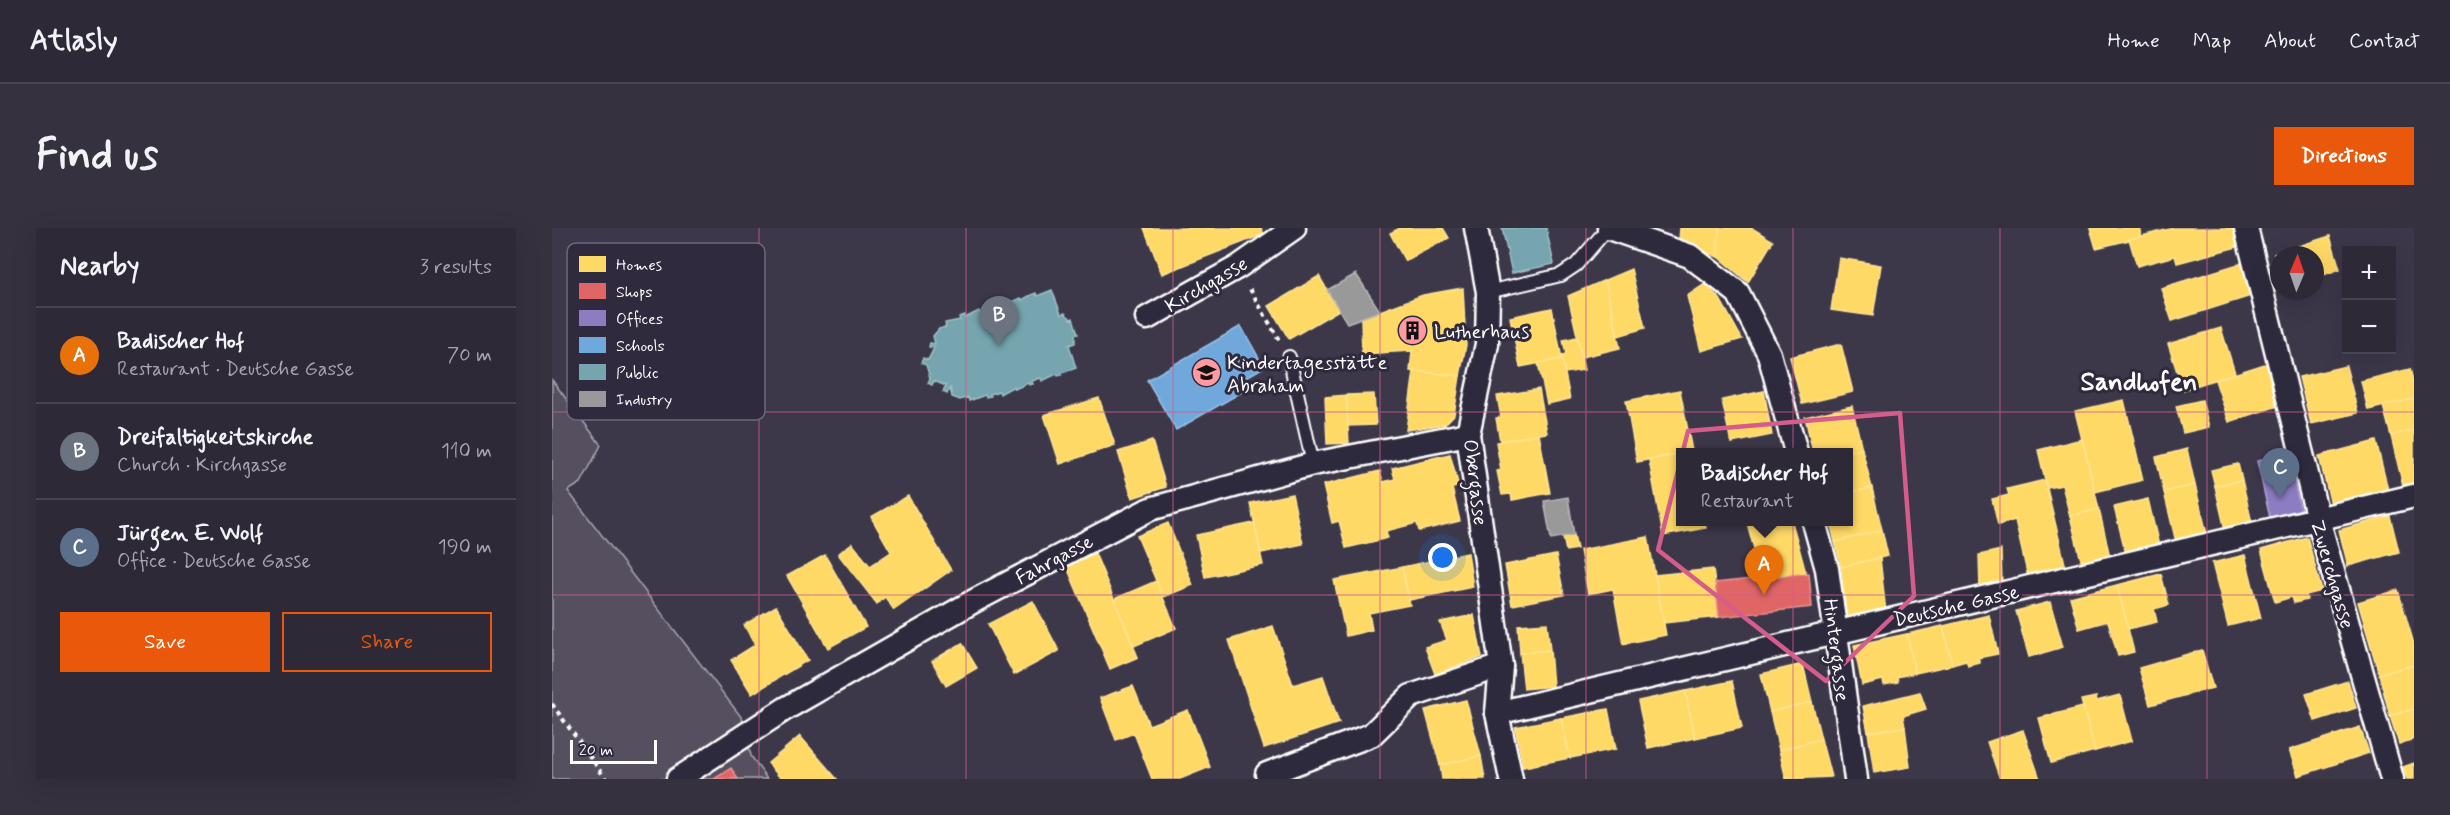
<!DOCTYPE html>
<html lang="en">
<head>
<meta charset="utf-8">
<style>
	:root { --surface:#2d2937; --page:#35313f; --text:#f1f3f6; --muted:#a7a6ad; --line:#484552; --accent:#ea580c }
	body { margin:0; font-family:Mynerve,sans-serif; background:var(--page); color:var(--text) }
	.controls { position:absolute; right:18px; top:18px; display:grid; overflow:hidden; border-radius:0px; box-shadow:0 6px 24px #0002 }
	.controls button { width:54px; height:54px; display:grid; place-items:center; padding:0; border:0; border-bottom:2px solid var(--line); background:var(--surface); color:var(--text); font:30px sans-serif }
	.compass { position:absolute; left:1718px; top:18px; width:54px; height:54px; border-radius:50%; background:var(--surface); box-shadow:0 6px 24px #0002; rotate:2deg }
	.scale { position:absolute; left:18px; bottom:15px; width:87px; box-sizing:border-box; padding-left:6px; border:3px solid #fff; border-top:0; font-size:16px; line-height:21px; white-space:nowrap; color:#fff; -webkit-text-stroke:4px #2f2a3d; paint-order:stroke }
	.you { position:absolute; left:891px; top:330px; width:21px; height:21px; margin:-15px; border:4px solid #fff; border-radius:50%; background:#1a73e8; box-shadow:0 0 0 9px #1a73e833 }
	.badge { display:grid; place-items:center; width:39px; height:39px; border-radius:50%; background:var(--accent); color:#fff; font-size:20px; font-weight:700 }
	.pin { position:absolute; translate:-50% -50px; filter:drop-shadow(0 2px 3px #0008) }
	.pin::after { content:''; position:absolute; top:32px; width:21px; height:18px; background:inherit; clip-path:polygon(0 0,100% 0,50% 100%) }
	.popup { position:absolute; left:1124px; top:220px; width:177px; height:78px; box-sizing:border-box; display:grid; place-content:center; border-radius:0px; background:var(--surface); filter:drop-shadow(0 2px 4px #0005); font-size:20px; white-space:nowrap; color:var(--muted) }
	.popup b { font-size:22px; color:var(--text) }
	.popup::after { content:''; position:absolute; left:50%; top:100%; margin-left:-12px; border:12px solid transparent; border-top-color:var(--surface) }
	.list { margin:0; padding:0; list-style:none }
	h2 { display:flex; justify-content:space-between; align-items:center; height:78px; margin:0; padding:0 24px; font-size:26px }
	h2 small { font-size:20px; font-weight:400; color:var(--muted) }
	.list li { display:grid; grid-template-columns:39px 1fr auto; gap:18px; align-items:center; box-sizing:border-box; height:96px; padding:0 24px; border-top:2px solid var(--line) }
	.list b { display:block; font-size:22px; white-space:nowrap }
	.list p { margin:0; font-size:20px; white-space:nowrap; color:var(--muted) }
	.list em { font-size:20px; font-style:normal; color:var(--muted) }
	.actions { display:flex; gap:12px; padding:18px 24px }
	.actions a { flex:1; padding:14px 0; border:2px solid var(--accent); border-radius:0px; text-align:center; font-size:21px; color:var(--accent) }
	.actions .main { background:var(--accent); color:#fff }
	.map { position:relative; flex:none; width:1862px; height:551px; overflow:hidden; border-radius:0px }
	header { display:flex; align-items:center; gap:36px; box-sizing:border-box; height:84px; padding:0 30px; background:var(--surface); border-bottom:2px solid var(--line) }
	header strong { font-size:28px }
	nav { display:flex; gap:33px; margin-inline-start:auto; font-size:21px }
	.intro { display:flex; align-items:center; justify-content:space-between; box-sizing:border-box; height:144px; padding:0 36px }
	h1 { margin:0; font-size:42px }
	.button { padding:15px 27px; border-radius:0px; background:var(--accent); color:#fff; font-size:21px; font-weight:700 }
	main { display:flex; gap:36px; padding:0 36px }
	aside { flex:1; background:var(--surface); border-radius:0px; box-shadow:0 6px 24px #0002 }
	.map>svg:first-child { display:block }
	.green { fill:#555060; stroke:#aaa8b0; stroke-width:1.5 }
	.homes { fill:#ffd966; stroke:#ffe494; stroke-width:1.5 }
	.shops { fill:#e06666; stroke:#e99494; stroke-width:1.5 }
	.offices { fill:#8e7cc3; stroke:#b0a3d5; stroke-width:1.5 }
	.schools { fill:#6fa8dc; stroke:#9ac2e6; stroke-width:1.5 }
	.public { fill:#76a5af; stroke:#9fc0c7; stroke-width:1.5 }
	.industry { fill:#999; stroke:#b8b8b8; stroke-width:1.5 }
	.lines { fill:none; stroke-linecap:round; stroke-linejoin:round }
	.service-casing { stroke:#fff; stroke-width:16 }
	.minor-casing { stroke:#fff; stroke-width:27 }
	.path { stroke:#fff; stroke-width:4; stroke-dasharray:4.5 4.5; stroke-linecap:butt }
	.service { stroke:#2f2a3d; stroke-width:12 }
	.minor { stroke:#2f2a3d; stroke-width:22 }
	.marked { fill:none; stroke:#d45d8c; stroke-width:4.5; stroke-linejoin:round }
	.grid { fill:none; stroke:#d45d8c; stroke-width:1.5; stroke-opacity:0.55 }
	.labels { text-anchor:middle; stroke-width:6; stroke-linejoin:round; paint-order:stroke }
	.street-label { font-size:20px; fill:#fff; stroke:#2f2a3d }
	.poi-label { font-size:20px; fill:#fff; stroke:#2f2a3d; text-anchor:start }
	.district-label { font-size:26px; font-weight:bold; fill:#fff; stroke:#2f2a3d }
	.key { fill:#2f2a3d; stroke:#6d6a77; stroke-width:1.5 }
	.key-label { font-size:16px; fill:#fff }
</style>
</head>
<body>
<header>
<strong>Atlasly</strong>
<nav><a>Home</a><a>Map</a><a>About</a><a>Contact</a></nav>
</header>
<div class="intro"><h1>Find us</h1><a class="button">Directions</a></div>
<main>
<aside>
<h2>Nearby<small>3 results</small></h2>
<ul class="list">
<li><span class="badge" style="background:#e8710a">A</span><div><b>Badischer Hof</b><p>Restaurant · Deutsche Gasse</p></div><em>70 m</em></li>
<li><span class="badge" style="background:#6b7280">B</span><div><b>Dreifaltigkeitskirche</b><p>Church · Kirchgasse</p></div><em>110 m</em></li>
<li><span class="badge" style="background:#5c6f8a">C</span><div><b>Jürgen E. Wolf</b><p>Office · Deutsche Gasse</p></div><em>190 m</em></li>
</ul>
<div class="actions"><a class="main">Save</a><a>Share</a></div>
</aside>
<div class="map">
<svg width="1862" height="551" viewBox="0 0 1862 551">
	<rect width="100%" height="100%" fill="#3c3749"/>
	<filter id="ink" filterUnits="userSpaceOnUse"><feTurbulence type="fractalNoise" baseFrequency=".0167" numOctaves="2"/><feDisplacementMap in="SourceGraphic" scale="12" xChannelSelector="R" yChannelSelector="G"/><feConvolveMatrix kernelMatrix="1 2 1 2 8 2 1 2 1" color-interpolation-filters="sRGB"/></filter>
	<g filter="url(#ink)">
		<path class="green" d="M0,152L49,217L29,255L16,263L190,490L199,528L215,551H0Z"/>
		<g class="homes">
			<path d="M592,0H709L712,6L610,46Z"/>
			<path d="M848,0H891L897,10L853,33L838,5Z"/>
			<path d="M1128,0H1167L1166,29L1127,12Z"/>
			<path d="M1167,0H1200L1221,13L1196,54L1166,29Z"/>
			<path d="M1538,0H1587L1590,9L1544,20Z"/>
			<path d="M1622,0H1684L1689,18L1625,35L1623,28L1585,38L1577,11Z"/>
			<path d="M1778,8L1788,41L1763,50V27H1727V41L1722,26Z"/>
			<path d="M1287,30L1329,37L1321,88L1279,82Z"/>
			<path d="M1693,34L1702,67L1620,93L1609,60Z"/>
			<path d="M1079,41L1093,100L1066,108L1053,52Z"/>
			<path d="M767,48L787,82L737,111L717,78Z"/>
			<path d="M1053,52L1068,120L1030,129L1016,68Z"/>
			<path d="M1153,56L1168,71L1190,111L1149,123L1135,68Z"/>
			<path d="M911,60L914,117L908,148L858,143L860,123L810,126L809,90L871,67Z"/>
			<path d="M1000,80L1010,131L968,139L958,89Z"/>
			<path d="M1669,100L1683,145L1631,162L1616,116Z"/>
			<path d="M1025,109L1032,142L1013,145L1009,127L1014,126L1011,112Z"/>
			<path d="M1289,116L1301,164L1250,176L1238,129Z"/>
			<path d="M1010,131L1018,171L995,176L986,135Z"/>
			<path d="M1719,134L1729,177L1677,194L1663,152Z"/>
			<path d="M1794,138L1806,185L1759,196L1747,149Z"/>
			<path d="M1858,141L1862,156V171L1816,182L1809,153Z"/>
			<path d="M862,143L908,148L902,187L893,196L854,202Z"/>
			<path d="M987,161L995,205L948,213L944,190L949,189L945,168Z"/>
			<path d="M1128,162L1140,223L1085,234L1074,173Z"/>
			<path d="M1212,163L1220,207L1179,215L1170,172Z"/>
			<path d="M822,166L824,197L796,198L794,167Z"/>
			<path d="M794,167L797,215L775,216L773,169Z"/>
			<path d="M547,170L563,217L508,236L492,187Z"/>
			<path d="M1862,171V202L1839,208L1831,178Z"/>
			<path d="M1572,172L1591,252L1543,264L1523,183Z"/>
			<path d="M1650,172L1657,199L1631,205L1624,178Z"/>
			<path d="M1300,178L1310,221L1295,224H1261L1253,189Z"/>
			<path d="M1862,202V256L1851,258L1839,208Z"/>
			<path d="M987,206L998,265L960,272L959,266L950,267L945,243L949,242L944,214Z"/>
			<path d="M1530,211L1547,281L1518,288L1510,257L1495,260L1486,222Z"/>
			<path d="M600,213L614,259L580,270L566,224Z"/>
			<path d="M1824,213L1836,262L1779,276L1767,228Z"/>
			<path d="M1310,221L1320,260L1296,265L1295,224Z"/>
			<path d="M1635,221L1643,257L1612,264L1604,229Z"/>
			<path d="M898,226L907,259L900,260L908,293L867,303L865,295L834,303L836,310L794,320L787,293L780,295L771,257L828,243L831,254L843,251L840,240Z"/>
			<path d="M1128,226V294H1153L1154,300L1111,308L1097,232Z"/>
			<path d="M1686,236L1690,252L1663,258L1659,242Z"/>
			<path d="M1493,252L1514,340L1476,349L1463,292L1446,297L1440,271L1457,267L1455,261Z"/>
			<path d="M1690,252L1700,295L1673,302L1663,258Z"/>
			<path d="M1643,257L1655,306L1624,314L1612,264Z"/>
			<path d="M1320,260L1330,302L1283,314L1278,294H1296V265Z"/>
			<path d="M740,266L751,316L709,325L698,275Z"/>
			<path d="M356,268L399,342L342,382L333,369L325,376L286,326L300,315L318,338L339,324L319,289Z"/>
			<path d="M1596,271L1607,318L1574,326L1562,279Z"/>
			<path d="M1547,281L1558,329L1530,336L1518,288Z"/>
			<path d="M1838,288L1847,324L1796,338L1787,302Z"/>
			<path d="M1199,294H1240L1254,345L1210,350L1195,295Z"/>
			<path d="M616,295L641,357L611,369L585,308Z"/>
			<path d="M702,295L711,337L653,349L644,307Z"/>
			<path d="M1330,302L1336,328L1289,339L1283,314Z"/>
			<path d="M1022,307L1025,321L1014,323L1011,309Z"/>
			<path d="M1096,309L1114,407L1071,416L1061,361L1036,366L1028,322Z"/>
			<path d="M1755,309L1770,363L1754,367L1755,372L1742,375L1740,369L1723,374L1709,322Z"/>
			<path d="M1449,322L1450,356L1428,361L1427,327Z"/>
			<path d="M543,325L586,429L558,441L514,337Z"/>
			<path d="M916,325L921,359L857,372L850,339Z"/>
			<path d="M273,327L314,399L276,420L235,348Z"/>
			<path d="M1004,327L1012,367L960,377L953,337Z"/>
			<path d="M1693,327L1709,390L1676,398L1660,335Z"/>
			<path d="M1328,330L1334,385L1295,394L1289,339Z"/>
			<path d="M850,339L858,377L817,385L820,402L794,408L782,352Z"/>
			<path d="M1161,341L1167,389L1112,395L1103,347Z"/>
			<path d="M1609,346L1617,377L1602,381L1605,394L1576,401L1565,357Z"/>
			<path d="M604,353L624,400L582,418L562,371Z"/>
			<path d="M1565,357L1582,424L1566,428L1556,393L1527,401L1518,369Z"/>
			<path d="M1846,362L1862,416V437L1827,446L1806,374Z"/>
			<path d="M481,373L507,423L462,447L436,396Z"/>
			<path d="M1498,374L1511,419L1477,429L1464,383Z"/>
			<path d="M224,378L256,432L200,466L179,432L203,417L192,397Z"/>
			<path d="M922,387L930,429L883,446L873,419L895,412L888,394Z"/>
			<path d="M1437,387L1446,426L1426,430L1428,435L1416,438L1414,433L1400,437L1391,398Z"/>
			<path d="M995,395L998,422L968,425L966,397Z"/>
			<path d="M721,398L741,457L771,448L787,495L712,520L677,412Z"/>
			<path d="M1391,398L1400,437L1363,445L1355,406Z"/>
			<path d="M1355,406L1363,445L1345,449L1346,454L1332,457L1331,452L1310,457L1302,417Z"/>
			<path d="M410,415L425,440L394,458L380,433Z"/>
			<path d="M998,422L1001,458L972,461L968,425Z"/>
			<path d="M1650,422L1661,460L1598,477L1587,440Z"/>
			<path d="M1251,436L1260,474L1218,484L1209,446Z"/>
			<path d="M1862,437V481L1838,488L1827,446Z"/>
			<path d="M1180,453L1190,500L1143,510L1133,463Z"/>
			<path d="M1796,453L1804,480L1763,493L1754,466Z"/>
			<path d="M581,458L597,497L636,482L658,539L628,551H600L582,505L564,512L548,470Z"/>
			<path d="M1133,463L1143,510L1096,520L1086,473Z"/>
			<path d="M1368,464L1374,481L1351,488L1353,499L1316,504L1311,478Z"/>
			<path d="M1568,467L1580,513L1543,523L1529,472L1544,469L1545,473Z"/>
			<path d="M914,472L929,528L888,537L873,482Z"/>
			<path d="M1260,474L1269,511L1227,522L1218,484Z"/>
			<path d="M1531,479L1543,523L1499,535L1487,490Z"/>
			<path d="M1056,481L1064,521L1018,530L1009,490Z"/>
			<path d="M1862,481V511L1847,516L1838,488Z"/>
			<path d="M1009,490L1018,530L971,539L963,499Z"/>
			<path d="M1353,499L1358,539L1322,545L1316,504Z"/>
			<path d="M1808,499L1817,525L1746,548L1737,522Z"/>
			<path d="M1471,502L1488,551H1448L1435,514Z"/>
			<path d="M248,508L285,551H229L216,535Z"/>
			<path d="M1269,511L1279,549L1234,551L1227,522Z"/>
			<path d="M929,528L933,551H890L888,537Z"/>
			<path d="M1862,535V551H1855L1851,539Z"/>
		</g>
		<g class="shops">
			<path d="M1257,345L1260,379L1167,389L1163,355Z"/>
			<path d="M179,540L186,551H162Z"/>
		</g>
		<path class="offices" d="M1736,226L1749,284L1718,290L1705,233Z"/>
		<path class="schools" d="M689,98L712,139L684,155L690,164L624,202L595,152Z"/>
		<g class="public">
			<path d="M950,0H994L1002,36L960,45Z"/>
			<path d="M500,62L509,86L513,85L519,91L521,90L526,106L523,107V115L517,117L524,140L510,145V147L506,148L505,146L490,153L489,150L480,153L481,156L477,157L476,155L463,161L462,158L448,166L447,163L438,166L439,168L434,169L433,167L417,173L416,169L408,172L400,169L398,160L395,166L391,164L394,158L382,153L380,157L376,155L378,150L374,137L369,135L371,130L376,132L382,120L377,119L378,115L383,116L381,108L387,101L394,99L393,95L408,92L407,89L413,87V90L427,83L428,85L437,82V80L451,78L450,76L455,74L456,76L469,70L470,72L479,67L484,65L485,68Z"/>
		</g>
		<g class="industry">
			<path d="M804,46L828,83L795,95L775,62Z"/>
			<path d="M1016,269L1022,307L999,311L992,273Z"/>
		</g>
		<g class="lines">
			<defs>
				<g id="service">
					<path d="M936,64L1009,47L1024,37L1056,0"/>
					<path d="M737,129L761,236"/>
				</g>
				<g id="minor">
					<path d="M924,0L936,64L935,116L916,206L949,438L945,485L959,551"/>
					<path d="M1057,0L1138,28L1186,65L1217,126L1244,224"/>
					<path d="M1694,0L1766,291L1840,551"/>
					<path d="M595,90L686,39L742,0"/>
					<path d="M1262,294L1275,341L1304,551"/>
					<path d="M945,485L1862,268"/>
					<path d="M715,546L819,507L859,468L949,438"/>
					<path d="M126,551L233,481L422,373L598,281L761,236L916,206"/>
				</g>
			</defs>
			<use href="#service" class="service-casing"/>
			<use href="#minor" class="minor-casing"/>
			<g class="path">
				<path d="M698,61L727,112"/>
				<path d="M0,476L54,551"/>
			</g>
			<use href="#service" class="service"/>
			<use href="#minor" class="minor"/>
		</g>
	</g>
	<path class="marked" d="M1348,185L1362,368L1274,453L1106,322L1136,203Z"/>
	<path class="grid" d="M207,0V551M414,0V551M621,0V551M828,0V551M1034,0V551M1241,0V551M1448,0V551M1655,0V551M0,184H1862M0,367H1862"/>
	<defs>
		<symbol id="building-disc" viewBox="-11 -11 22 22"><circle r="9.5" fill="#ff9aa2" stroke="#2f2a3d"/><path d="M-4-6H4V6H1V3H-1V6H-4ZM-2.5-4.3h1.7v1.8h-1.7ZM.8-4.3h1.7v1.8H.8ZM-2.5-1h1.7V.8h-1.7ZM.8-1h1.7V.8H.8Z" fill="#111"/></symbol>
		<symbol id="school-disc" viewBox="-11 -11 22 22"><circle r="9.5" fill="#ff9aa2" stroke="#2f2a3d"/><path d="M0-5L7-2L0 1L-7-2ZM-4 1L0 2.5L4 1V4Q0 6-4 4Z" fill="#111"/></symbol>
	</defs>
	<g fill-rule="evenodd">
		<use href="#building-disc" x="844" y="86" width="33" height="33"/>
		<use href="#school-disc" x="638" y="128" width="33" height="33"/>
	</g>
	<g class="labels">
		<g class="street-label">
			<text transform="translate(654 56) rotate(-30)" y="7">Kirchgasse</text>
			<text transform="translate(924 254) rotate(83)" y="7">Obergasse</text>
			<text transform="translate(502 331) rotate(-28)" y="7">Fahrgasse</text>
			<text transform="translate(1781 346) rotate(74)" y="7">Zwerchgasse</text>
			<text transform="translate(1404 377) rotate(-13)" y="7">Deutsche Gasse</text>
			<text transform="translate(1285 422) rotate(83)" y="7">Hintergasse</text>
		</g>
		<g class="poi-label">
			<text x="882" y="110">Lutherhaus</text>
			<text x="675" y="141">Kindertagesstätte<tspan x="675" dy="23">Abraham</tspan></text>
		</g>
		<g class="district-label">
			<text x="1587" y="162">Sandhofen</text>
		</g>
	</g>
	<rect x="15" y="15" width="198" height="177" rx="9" class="key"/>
	<rect x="27" y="28" width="27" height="16" fill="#ffd966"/>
	<rect x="27" y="55" width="27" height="16" fill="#e06666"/>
	<rect x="27" y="82" width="27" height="16" fill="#8e7cc3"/>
	<rect x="27" y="109" width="27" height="16" fill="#6fa8dc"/>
	<rect x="27" y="136" width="27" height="16" fill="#76a5af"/>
	<rect x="27" y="163" width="27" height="16" fill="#999"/>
	<g class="key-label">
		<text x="64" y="42">Homes</text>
		<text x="64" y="69">Shops</text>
		<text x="64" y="96">Offices</text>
		<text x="64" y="123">Schools</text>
		<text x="64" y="150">Public</text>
		<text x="64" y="177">Industry</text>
	</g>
</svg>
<div class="controls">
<button>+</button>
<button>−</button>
</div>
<svg class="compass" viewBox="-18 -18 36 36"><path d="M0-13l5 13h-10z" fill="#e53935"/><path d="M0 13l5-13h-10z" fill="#a7a6ad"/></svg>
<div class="scale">20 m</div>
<div class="you"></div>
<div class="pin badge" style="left:1212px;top:367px;background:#e8710a">A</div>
<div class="popup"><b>Badischer Hof</b>Restaurant</div>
<div class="pin badge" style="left:447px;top:118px;background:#6b7280">B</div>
<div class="pin badge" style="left:1728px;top:270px;background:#5c6f8a">C</div>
</div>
</main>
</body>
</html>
